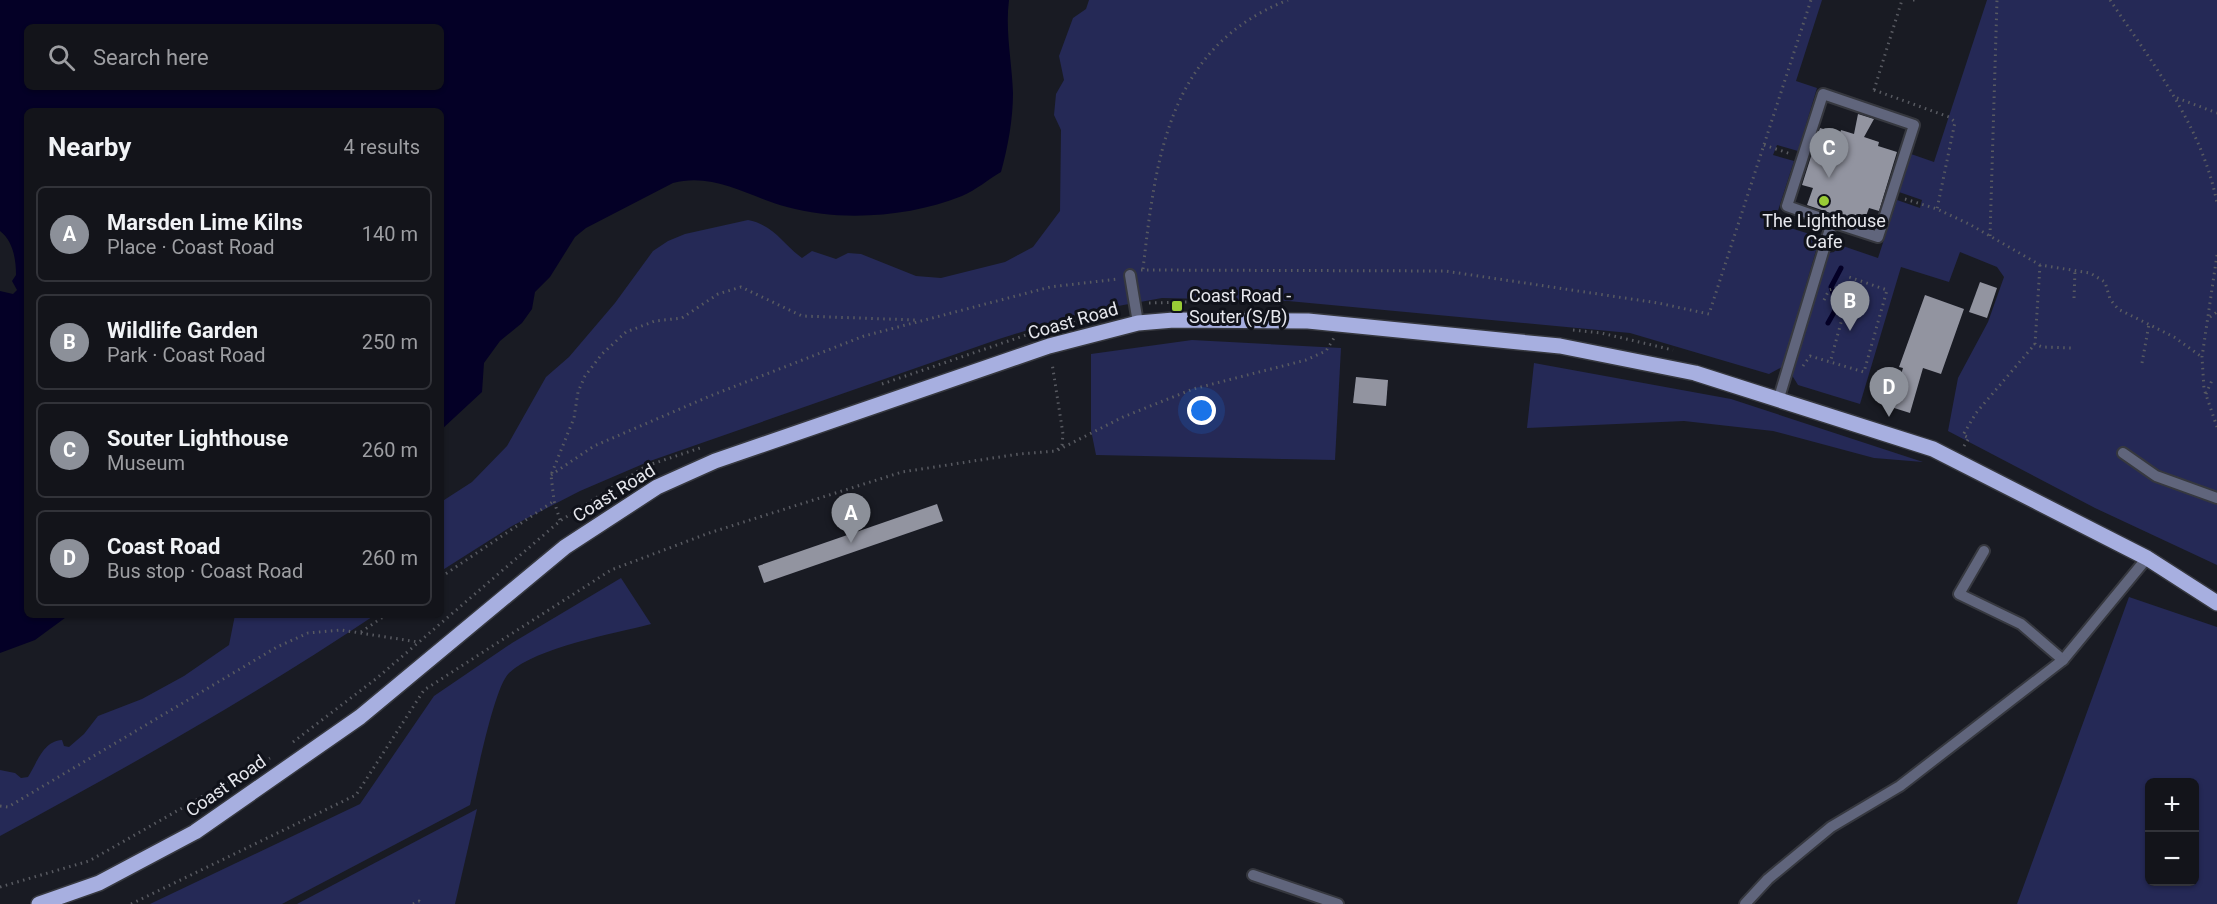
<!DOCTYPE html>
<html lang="en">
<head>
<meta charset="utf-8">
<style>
	:root { --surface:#13141a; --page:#1c1d23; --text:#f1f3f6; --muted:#9d9ea2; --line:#323339; --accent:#8c9099 }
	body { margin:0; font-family:Roboto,sans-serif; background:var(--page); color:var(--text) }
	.controls { position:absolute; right:18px; bottom:18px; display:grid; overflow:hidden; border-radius:9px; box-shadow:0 2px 4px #0004 }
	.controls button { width:54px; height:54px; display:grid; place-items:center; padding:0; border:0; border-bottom:2px solid var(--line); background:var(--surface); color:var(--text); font:30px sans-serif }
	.you { position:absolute; left:1202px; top:411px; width:21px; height:21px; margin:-15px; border:4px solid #fff; border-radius:50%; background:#1a73e8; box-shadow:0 0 0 9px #1a73e833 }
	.badge { display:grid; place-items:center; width:39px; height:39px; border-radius:50%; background:var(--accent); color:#fff; font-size:20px; font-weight:700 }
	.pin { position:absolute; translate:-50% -50px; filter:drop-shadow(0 2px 3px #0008) }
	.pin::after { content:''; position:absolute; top:32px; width:21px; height:18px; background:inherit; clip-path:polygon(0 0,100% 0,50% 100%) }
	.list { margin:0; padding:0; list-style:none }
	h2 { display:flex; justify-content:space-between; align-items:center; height:78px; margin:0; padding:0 24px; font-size:26px }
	h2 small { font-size:20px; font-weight:400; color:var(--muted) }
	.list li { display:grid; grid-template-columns:39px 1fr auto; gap:18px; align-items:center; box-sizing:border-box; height:96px; margin:0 12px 12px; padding:0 12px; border:2px solid var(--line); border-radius:9px }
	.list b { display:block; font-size:22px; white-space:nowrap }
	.list p { margin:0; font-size:20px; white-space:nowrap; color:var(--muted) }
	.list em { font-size:20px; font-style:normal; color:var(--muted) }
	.icon { flex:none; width:33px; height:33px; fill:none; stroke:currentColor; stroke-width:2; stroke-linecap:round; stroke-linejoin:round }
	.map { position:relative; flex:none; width:2217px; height:904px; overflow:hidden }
	.search { position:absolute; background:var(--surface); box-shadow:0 2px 4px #0004; left:24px; top:24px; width:420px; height:66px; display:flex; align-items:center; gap:15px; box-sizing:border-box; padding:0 21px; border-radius:9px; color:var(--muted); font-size:22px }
	.panel { position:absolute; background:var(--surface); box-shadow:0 2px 4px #0004; left:24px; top:108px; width:420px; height:510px; border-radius:9px }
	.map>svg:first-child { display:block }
	.green { fill:#252956; fill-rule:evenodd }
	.water { fill:#040026; fill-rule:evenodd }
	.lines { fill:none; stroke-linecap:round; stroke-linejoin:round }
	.stream { stroke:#040026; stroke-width:5 }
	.building { fill:#9294a0 }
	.lane-casing { stroke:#36383f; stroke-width:14 }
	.primary-casing { stroke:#36383f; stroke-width:18 }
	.path { stroke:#585a61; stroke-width:3; stroke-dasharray:1.5 4.5; stroke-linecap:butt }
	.lane { stroke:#60657c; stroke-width:10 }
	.primary { stroke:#a7afe0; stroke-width:15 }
	.poi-dot { fill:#99cb36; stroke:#10121a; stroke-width:2 }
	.labels { text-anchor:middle; stroke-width:6; stroke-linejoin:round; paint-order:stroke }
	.poi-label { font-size:18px; fill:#e6e7ed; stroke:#10121a }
	.street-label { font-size:18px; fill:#e6e7ed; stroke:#10121a }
</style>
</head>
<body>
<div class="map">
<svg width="2217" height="904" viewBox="0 0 2217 904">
	<rect width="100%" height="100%" fill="#191b23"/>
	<g class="green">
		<path d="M1089,0H1822L1796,81L1817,88L1798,151L1777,145L1773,155L1794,161L1774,223L1813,235L1812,240L1817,247L1782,367L1769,374L1630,333L1288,301L1162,298L1085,312L999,339L650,461L580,491L512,526L441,571V502L472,482L507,446L546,377L569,357L615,303L653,251L668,241L685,234L748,220C774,225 783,244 802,258L812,251L836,259L848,253L861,254L916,276L941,278L1005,262L1033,247L1060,211L1061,130L1054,115L1056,94L1064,80L1059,56L1073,18L1086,9Z"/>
		<path d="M1987,0H2217V565L2095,508L1948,431L1958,378L1988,322L2004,277L1997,267L1960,252L1949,282L1901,267L1860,404L1798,385L1790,372L1828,253L1834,252L1840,245L1878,258L1897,200L1920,208L1922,200L1899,192L1911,154L1934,162Z"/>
		<path d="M1192,340L1341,348L1335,460L1096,455L1091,430V354Z"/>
		<path d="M1534,363L1731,399L1923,462L1874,458L1773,431L1684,421L1527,428Z"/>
		<path d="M621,578L651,624C613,634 537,647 509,673C494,687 476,780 470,805L282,904H150L360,804L434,696L512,643Z"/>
		<path d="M2129,597L2217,627V904H2017ZM2150,782H2194V882H2150Z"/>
		<path d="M235,615H375C254,696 128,767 0,836V770L15,773L21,778L28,777C37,763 43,741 62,740L64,746L69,747L84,734L98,716L142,699L184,676L229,645Z"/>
		<path d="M477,809L455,904H297Z"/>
	</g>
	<path class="water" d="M0,0H1009C1005,31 1012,62 1013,93C1013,119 1008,147 1001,172C989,179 976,190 962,196C910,217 841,222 787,207C749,197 714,172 673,183L586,228L575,237L550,277L535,292L532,309L522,323L500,341L484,363L482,392L441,430V111H27V615H69L35,640L0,653V291L13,294L17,290L12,281L16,275C16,259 13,241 0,231ZM27,27H441V87H27Z"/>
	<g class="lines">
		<path class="stream" d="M1828,323L1837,307L1831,287L1841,268"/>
	</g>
	<g class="building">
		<path d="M1858,114L1874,119L1864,137L1879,142L1878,146L1897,152L1879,211L1869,208L1863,224L1807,205L1813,188L1802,185L1820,128L1840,134L1841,130L1854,134Z"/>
		<path d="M1980,282L1997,288L1987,318L1969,312Z"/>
		<path d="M1925,295L1964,309L1941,374L1923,368L1910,413L1891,407L1903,368L1899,367Z"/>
		<path d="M1356,377L1388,380L1386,406L1353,403Z"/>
		<path d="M937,504L943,521L764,583L758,566Z"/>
	</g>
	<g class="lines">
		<defs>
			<g id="lane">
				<path d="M1130,275L1138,323"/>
				<path d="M1778,401L1832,222L1878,237L1914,125L1823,94L1787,206L1832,222"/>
				<path d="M2123,453L2156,476L2217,498"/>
				<path d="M1984,551L1959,594L2021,624L2063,660L2147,558"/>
				<path d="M1253,875L1338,904"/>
				<path d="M1745,904L1768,879L1831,827L1900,786L2063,660"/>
			</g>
			<path id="primary" d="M39,904L99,883L195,832L360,717L565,547L657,487L715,461L1049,346L1138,323L1174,320L1308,321L1560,346L1695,373L1933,449L2147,558L2217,603"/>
		</defs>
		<use href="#lane" class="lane-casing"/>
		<use href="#primary" class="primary-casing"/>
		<g class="path">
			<path d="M1913,0H1917"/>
			<path d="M2110,0C2153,64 2202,126 2217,203"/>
			<path d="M1874,90L1949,117L1955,122L1937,209"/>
			<path d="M1874,90L1902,0"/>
			<path d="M2177,98L2217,113"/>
			<path d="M1764,145L1791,154"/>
			<path d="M1905,199L1937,209L1969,224L2040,265L2090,273L2105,282L2110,299L2118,309L2174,337L2202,357"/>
			<path d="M1990,236L1997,0"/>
			<path d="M2217,255L2202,357L2204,389L2217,427"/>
			<path d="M2040,265L2035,344L2042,347L2073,348"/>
			<path d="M1143,269C1156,157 1168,47 1288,0"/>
			<path d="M1141,270L1445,271L1658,303L1709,314L1811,0"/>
			<path d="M2074,298L2075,271"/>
			<path d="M1824,300L1829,290L1846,285"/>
			<path d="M1149,303L1187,302"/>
			<path d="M2210,317L2217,312"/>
			<path d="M1050,327L1119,309"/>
			<path d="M1573,330L1601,333L1673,350"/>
			<path d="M2142,363L2149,324"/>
			<path d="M1803,366L1810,356L1864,372L1887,290L1849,277L1846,304L1830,363"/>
			<path d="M882,384L1029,334"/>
			<path d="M2206,394L2213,378"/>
			<path d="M1964,446L1969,438L1963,435L1976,413L2035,344"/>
			<path d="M1058,450L1123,417L1193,389L1306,360L1326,351L1334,338"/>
			<path d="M551,475L594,446L710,396L864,336L1050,287L1118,279"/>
			<path d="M560,520L554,501L551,475L574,418L578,392L585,376L602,354L626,332L655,321L682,318L718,294L741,287L802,316L915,320"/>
			<path d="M441,577L554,501"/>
			<path d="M361,632L386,615"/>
			<path d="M293,742L377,678L560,521L646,466L703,447"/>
			<path d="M0,806L8,807L277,647L308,633L341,630L418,642"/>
			<path d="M0,887L89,861L270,758"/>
			<path d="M131,904L356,795L424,690L611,570L709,533L902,472L1019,454L1056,451L1062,445L1063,434L1052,363"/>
			<path d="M413,904L419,901L421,904"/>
		</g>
		<use href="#lane" class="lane"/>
		<use href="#primary" class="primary"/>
	</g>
	<g class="poi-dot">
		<circle cx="1824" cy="201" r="6"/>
		<rect x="1171" y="300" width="12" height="12" rx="3"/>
	</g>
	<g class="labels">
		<g class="poi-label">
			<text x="1824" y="227">The Lighthouse<tspan x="1824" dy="21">Cafe</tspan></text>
			<text x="1189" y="302" text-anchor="start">Coast Road -<tspan x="1189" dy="21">Souter (S/B)</tspan></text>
		</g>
		<g class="street-label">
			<text transform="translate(1073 321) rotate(-16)" y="6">Coast Road</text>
			<text transform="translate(614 493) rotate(-32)" y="6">Coast Road</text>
			<text transform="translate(226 786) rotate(-35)" y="6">Coast Road</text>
		</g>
	</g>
</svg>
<div class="controls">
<button>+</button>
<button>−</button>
</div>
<div class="you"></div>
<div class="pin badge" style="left:851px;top:543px">A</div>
<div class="pin badge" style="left:1850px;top:331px">B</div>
<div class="pin badge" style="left:1829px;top:178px">C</div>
<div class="pin badge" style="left:1889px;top:417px">D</div>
<div class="search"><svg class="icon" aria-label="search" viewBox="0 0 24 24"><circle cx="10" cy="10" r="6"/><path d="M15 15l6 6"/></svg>Search here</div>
<section class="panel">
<h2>Nearby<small>4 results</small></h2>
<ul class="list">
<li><span class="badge">A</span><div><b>Marsden Lime Kilns</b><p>Place · Coast Road</p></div><em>140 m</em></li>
<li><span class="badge">B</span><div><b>Wildlife Garden</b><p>Park · Coast Road</p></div><em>250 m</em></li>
<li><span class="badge">C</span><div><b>Souter Lighthouse</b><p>Museum</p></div><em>260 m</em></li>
<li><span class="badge">D</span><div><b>Coast Road</b><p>Bus stop · Coast Road</p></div><em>260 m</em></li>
</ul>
</section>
</div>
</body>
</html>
